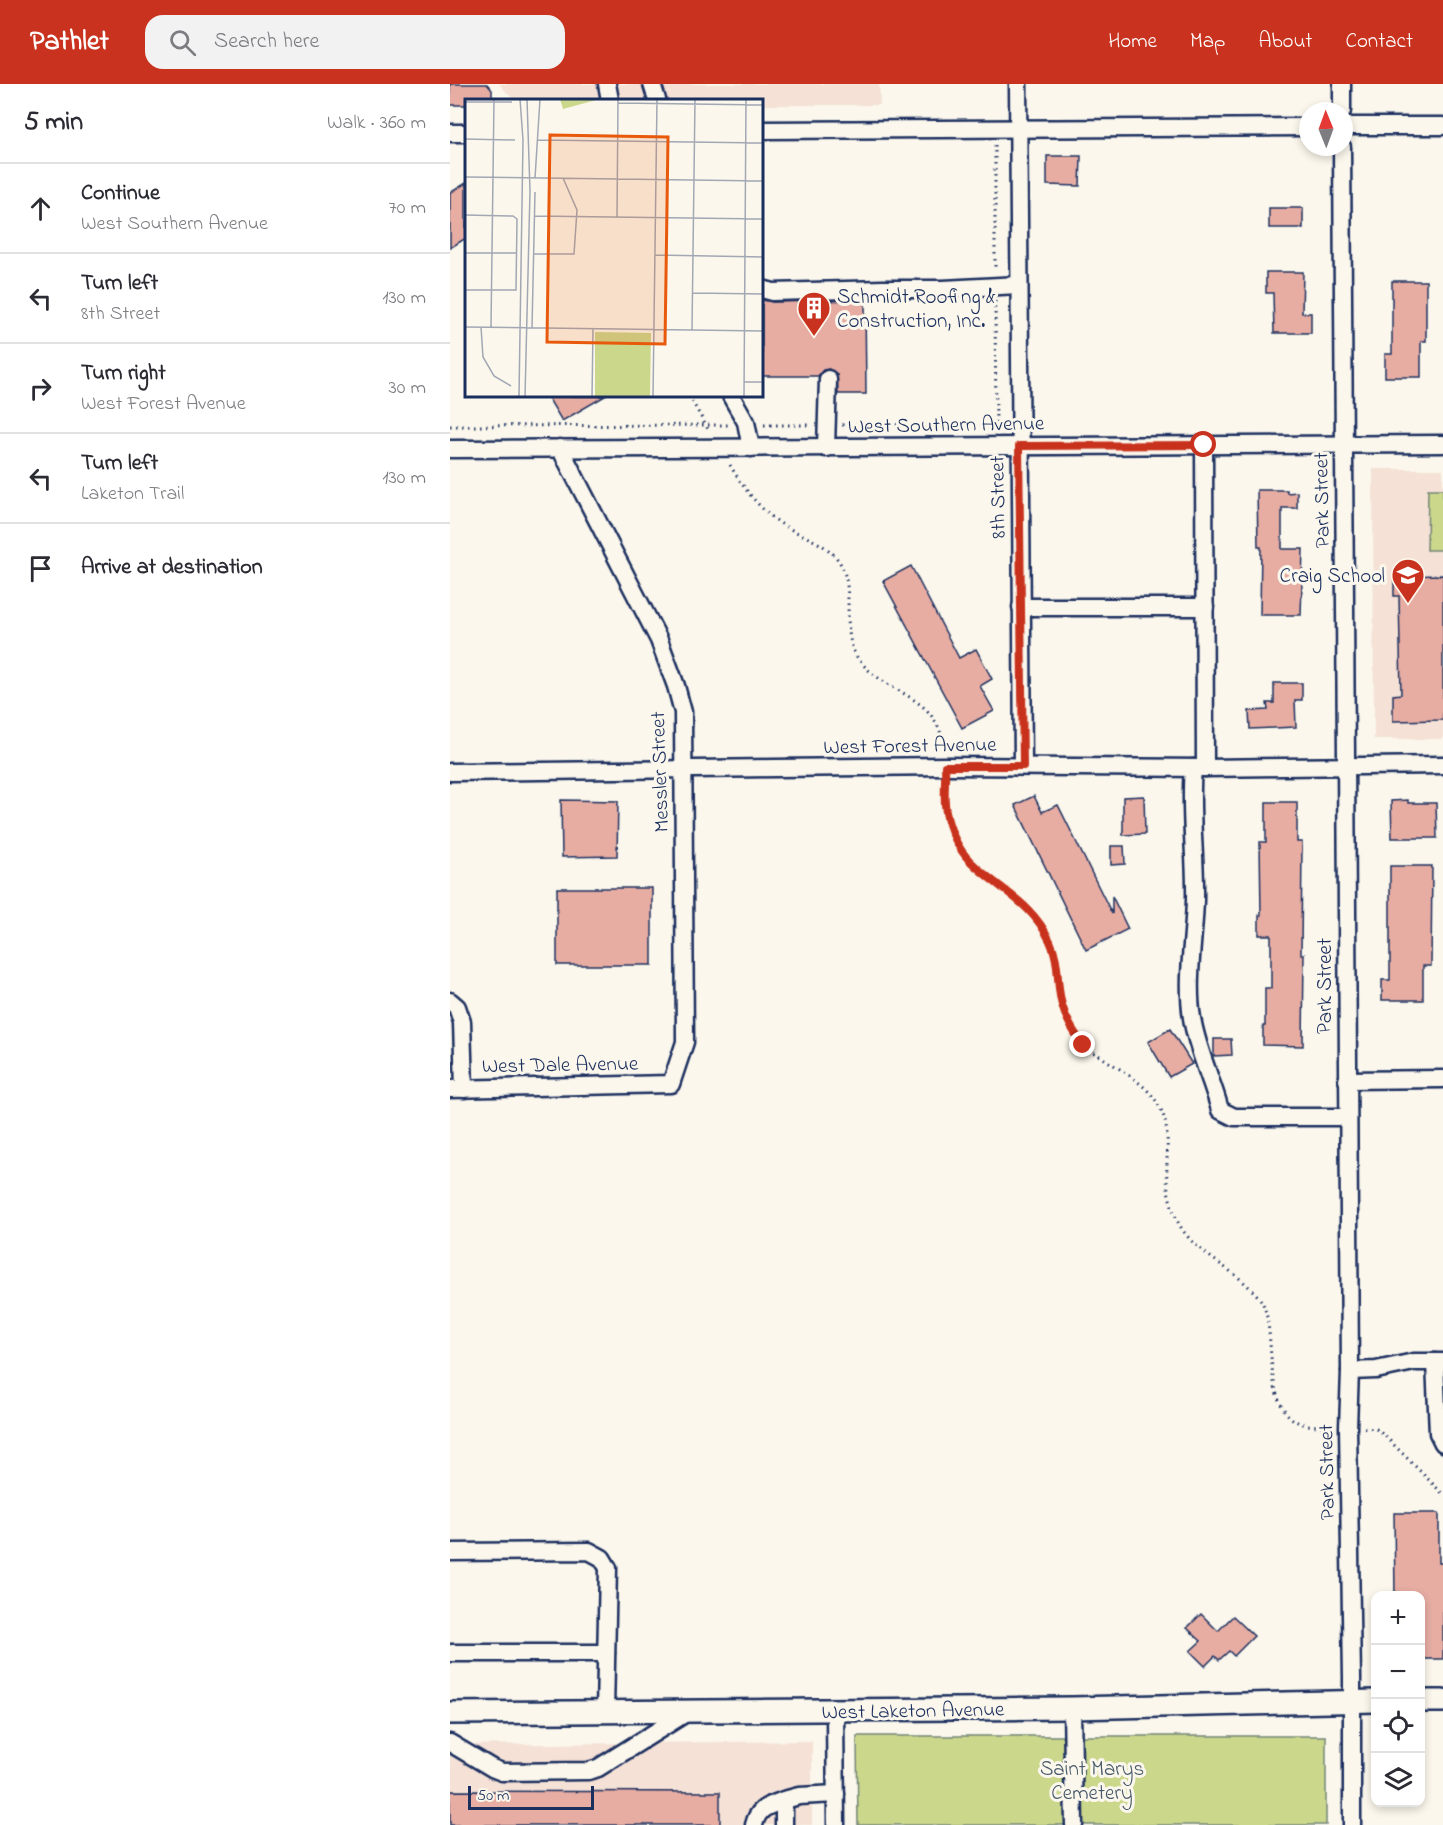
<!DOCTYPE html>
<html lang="en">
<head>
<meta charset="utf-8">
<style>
	:root { --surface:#fff; --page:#f2f2f3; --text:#2b2b33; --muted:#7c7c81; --line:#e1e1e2; --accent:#c8321e }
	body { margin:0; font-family:"Indie Flower",sans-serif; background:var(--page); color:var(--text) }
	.controls { position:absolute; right:18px; bottom:18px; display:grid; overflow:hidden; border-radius:12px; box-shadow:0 3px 9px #0003 }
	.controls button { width:54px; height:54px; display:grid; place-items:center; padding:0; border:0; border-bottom:2px solid var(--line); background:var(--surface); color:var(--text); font:30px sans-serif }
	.compass { position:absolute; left:849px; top:18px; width:54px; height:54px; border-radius:50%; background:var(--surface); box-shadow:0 3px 9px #0003; rotate:359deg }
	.scale { position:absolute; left:18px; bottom:15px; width:126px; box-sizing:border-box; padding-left:6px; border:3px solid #1b2f5e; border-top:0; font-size:16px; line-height:21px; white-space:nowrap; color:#1b2f5e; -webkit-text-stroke:4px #fbf7ec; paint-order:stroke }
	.stop { position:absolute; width:18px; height:18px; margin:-14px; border:4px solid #c8321e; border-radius:50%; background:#fff }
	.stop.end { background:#c8321e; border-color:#fff; box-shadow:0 2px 6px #0008 }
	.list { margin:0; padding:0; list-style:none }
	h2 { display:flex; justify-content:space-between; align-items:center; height:78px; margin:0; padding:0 24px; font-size:26px }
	h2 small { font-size:20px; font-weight:400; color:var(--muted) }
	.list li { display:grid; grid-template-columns:39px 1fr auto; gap:18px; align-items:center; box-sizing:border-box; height:90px; padding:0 24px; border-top:2px solid var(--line) }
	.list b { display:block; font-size:22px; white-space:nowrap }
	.list p { margin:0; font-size:20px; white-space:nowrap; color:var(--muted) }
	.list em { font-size:20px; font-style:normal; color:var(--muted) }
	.icon { flex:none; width:33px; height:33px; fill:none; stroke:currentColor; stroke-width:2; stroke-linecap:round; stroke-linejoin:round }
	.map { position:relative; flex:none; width:993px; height:1741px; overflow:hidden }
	header { display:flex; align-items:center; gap:36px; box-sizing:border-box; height:84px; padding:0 30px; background:var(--accent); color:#fff }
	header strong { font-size:28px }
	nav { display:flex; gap:33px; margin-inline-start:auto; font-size:21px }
	.search { width:420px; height:54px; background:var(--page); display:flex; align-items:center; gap:15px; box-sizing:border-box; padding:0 21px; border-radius:18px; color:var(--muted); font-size:22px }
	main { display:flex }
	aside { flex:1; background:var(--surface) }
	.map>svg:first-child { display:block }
	.built { fill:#f5e1d6 }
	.green { fill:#cbd88c; stroke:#738475; stroke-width:1.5 }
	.building { fill:#e7ada3; stroke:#1b2f5e; stroke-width:1.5 }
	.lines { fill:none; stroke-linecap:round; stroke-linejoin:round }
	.minor-casing { stroke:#1b2f5e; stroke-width:21 }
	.major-casing { stroke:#1b2f5e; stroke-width:26 }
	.path { stroke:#1b2f5e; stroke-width:3; stroke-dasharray:1.5 4.5; stroke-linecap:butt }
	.minor { stroke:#fbf7ec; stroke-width:16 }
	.major { stroke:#fbf7ec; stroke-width:21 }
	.route { stroke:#c8321e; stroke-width:8 }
	.labels { text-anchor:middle; stroke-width:6; stroke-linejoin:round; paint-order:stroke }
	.poi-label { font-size:21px; fill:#1b2f5e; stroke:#fbf7ec; text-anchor:start }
	.street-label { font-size:21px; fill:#1b2f5e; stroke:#fbf7ec }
	.park-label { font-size:21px; fill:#47596a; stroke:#fbf7ec }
	.inset-road { fill:none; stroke:#a1a7b3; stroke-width:1.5 }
	.view { fill:#e8590c; fill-opacity:0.15; stroke:#e8590c; stroke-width:3 }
	.inset-edge { fill:none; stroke:#1b2f5e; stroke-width:3 }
</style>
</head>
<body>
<header>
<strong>Pathlet</strong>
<div class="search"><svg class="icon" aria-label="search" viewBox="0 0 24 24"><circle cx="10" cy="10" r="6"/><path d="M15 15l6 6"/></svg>Search here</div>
<nav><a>Home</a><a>Map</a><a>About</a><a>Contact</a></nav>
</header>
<main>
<aside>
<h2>5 min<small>Walk · 360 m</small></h2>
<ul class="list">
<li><svg class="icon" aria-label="ahead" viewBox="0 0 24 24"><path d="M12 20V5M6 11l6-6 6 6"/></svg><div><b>Continue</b><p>West Southern Avenue</p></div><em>70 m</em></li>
<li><svg class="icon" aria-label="left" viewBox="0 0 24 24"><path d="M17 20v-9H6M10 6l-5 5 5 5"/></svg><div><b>Turn left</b><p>8th Street</p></div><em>130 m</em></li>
<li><svg class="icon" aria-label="right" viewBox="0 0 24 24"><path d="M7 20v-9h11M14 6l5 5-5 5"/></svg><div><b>Turn right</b><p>West Forest Avenue</p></div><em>30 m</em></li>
<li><svg class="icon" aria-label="left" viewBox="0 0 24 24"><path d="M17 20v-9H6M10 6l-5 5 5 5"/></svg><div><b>Turn left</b><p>Laketon Trail</p></div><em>130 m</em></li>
<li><svg class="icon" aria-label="arrive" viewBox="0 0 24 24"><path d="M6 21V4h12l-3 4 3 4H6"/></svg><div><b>Arrive at destination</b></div></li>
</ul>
</aside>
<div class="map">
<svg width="993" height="1741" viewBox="0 0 993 1741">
	<rect width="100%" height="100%" fill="#fbf7ec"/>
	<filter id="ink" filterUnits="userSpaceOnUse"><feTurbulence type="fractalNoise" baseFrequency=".0167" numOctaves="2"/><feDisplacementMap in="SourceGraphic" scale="12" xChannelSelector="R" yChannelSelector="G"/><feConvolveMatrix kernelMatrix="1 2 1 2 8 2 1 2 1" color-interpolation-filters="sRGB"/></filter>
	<g filter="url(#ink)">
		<g class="built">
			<path d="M49,0H429L430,21H312V16H64Z"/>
			<path d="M923,385H993V655H924Z"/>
			<path d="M362,1657V1741H0V1661Z"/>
		</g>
		<g class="green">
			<path d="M978,405H993V466H977Z"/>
			<path d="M407,1652H876V1741H408Z"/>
		</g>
		<g class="building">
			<path d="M0,0H37L42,6V16H16V21H0Z"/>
			<path d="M597,72H631L630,102L597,101Z"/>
			<path d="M16,99V154L0,164V109Z"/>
			<rect x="819" y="124" width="34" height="20"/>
			<path d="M816,188H853L852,229H861V249H824L823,209H816Z"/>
			<path d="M942,197H976V257H971V293H935V270H942Z"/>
			<path d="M312,216L323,218L415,216L416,310H388L387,291L379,285L373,286L368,292H312Z"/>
			<path d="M97,312H155L112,337Z"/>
			<path d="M807,406H837V409L847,408V424H832V465H853L851,531H810L811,463H808Z"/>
			<path d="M461,482L509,574L526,565L542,595L530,602L544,627L512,644L433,497Z"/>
			<path d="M993,491V636L943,637V611L951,610L949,512H944V492Z"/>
			<path d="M824,599H852V616H845L846,643L800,645L799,627L818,626L817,619H824Z"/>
			<path d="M584,712L592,728L608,721L662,830V812L678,845L636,866L565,721Z"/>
			<path d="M694,712L695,750L673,751V713Z"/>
			<path d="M111,716L168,717L167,772L112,773Z"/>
			<path d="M958,716V719H986L987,754H942L941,717Z"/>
			<path d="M816,718H847V758H852L851,870H854L853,962L813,961V942H815V904H821V851H809V831H811L810,758H816Z"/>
			<path d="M661,762H674L675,780L661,781Z"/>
			<path d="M940,782H982L981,882H973V916H932V896H940Z"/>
			<rect x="107" y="804" width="95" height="77"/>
			<path d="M720,945L742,980L719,993L698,958Z"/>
			<path d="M764,955H781L782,971L764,972Z"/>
			<path d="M944,1429H989V1479H993V1575H970V1512H945Z"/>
			<path d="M751,1530L768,1547L783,1532L804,1552L784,1572L779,1567L769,1576L765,1572L755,1582L740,1567L751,1557L737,1544Z"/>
			<path d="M0,1707L270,1708V1741H0Z"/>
		</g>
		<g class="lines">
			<defs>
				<g id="minor">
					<path d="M157,0L160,16"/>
					<path d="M202,0L207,16"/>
					<path d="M568,0L573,682"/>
					<path d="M892,0V27"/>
					<path d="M894,42H993"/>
					<path d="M312,46L858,43"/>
					<path d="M0,49H16"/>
					<path d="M892,63L900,1287L898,1343L902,1593V1741"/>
					<path d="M312,205L323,208L433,205H493L569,201"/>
					<path d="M281,312L296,338L301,364"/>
					<path d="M754,361L755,684"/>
					<path d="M376,364L378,295"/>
					<path d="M0,365L993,360"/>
					<path d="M571,523H755"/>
					<path d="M743,684C739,728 746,771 745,816C744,854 736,896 742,934C747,966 762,995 770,1026L784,1033H897"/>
					<path d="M0,688L495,682L755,684L993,681"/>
					<path d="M0,917L7,923L12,938L14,1005"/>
					<path d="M897,996L993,995"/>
					<path d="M0,1005L221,1000L235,958L233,628L226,602L209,556L110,364"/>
					<path d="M985,1278L988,1349L993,1359"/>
					<path d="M900,1287L926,1286L964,1278H993"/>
					<path d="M0,1468L139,1467L152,1474L158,1484L155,1628"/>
					<path d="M0,1569H156"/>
					<path d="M622,1624L624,1741"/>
					<path d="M385,1626L386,1741"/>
					<path d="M0,1659L42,1684L52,1688L138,1687L148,1684L239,1627"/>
					<path d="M304,1741C308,1723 319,1722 334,1716"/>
					<path d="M334,1741V1716L349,1712L386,1710"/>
				</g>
				<g id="major">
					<path d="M970,1617H993"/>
					<path d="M0,1629L622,1624L926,1617"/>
				</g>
			</defs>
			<use href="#minor" class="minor-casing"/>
			<use href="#major" class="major-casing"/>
			<g class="path">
				<path d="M545,61V186"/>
				<path d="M545,217L546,348"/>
				<path d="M239,312L259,347"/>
				<path d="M314,341H361"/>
				<path d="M392,341L556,340"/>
				<path d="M0,342L280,341"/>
				<path d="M280,381C293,403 308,424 330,439C349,452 378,458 390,479C407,508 388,550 410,577C438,612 489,610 494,666"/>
				<path d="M496,697C496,707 494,718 496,728C505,776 540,790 573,819C584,829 592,843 599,856C610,874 608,898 611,918C614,932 622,946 631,958C636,965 645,969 653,974C674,988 702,1003 712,1028C722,1052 714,1079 718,1105C719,1113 722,1123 725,1131C738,1167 778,1180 802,1206C806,1210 811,1215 813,1220C826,1249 813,1315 844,1336C854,1343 872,1342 884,1342"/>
				<path d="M914,1344L926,1345L935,1352L993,1410"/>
			</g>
			<use href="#minor" class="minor"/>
			<use href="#major" class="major"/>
		</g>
	</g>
	<g class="lines" filter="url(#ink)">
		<path class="route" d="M633,961C624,948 616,936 612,921C606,900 610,877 600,857C581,817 549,806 520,777C508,765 499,745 496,728C493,713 496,697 495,682H573L569,362L754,361"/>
	</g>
	<defs>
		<symbol id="building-pin" viewBox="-11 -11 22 30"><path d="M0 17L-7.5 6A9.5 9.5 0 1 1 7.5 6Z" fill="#c8321e" stroke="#fbf7ec"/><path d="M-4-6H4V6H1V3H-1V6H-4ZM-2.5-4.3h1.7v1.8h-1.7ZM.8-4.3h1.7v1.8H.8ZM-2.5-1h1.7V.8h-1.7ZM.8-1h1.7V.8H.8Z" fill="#fff"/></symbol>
		<symbol id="school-pin" viewBox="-11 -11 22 30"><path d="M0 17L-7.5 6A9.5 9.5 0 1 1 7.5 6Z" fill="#c8321e" stroke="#fbf7ec"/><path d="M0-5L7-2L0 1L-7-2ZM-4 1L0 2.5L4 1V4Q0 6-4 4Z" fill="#fff"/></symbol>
	</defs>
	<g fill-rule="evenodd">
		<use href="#building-pin" x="345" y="205" width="38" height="52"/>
		<use href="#school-pin" x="939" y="472" width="38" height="52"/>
	</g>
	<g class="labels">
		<g class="poi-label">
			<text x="387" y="219">Schmidt Roofing &amp;<tspan x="387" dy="24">Construction, Inc.</tspan></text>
			<text x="935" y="498" text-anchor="end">Craig School</text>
		</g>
		<g class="street-label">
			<text transform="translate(496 340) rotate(-1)" y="7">West Southern Avenue</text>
			<text transform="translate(547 413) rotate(-91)" y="7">8th Street</text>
			<text transform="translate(871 416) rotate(-91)" y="7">Park Street</text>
			<text transform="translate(460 661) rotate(-1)" y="7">West Forest Avenue</text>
			<text transform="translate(209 688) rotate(-92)" y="7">Messler Street</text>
			<text transform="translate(874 902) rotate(-90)" y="7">Park Street</text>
			<text transform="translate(110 980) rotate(-1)" y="7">West Dale Avenue</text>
			<text transform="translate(876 1388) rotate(-91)" y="7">Park Street</text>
			<text transform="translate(463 1626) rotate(-1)" y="7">West Laketon Avenue</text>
		</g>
		<g class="park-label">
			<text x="642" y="1691">Saint Marys<tspan x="642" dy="24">Cemetery</tspan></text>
		</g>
	</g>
	<g transform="translate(15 15)">
		<rect width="298" height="298" fill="#fbf7ec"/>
		<path d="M95,0H131V1L98,10ZM130,233L186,234L185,298H130Z" fill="#cbd88c"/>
		<path class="inset-road" d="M0,3H47M153,4L299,6M0,40L50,41M72,41L299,44M0,78L299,82M70,79L75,0M0,116L48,117L52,120L51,191H0M70,117L299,120M152,118L153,0M0,154H52M69,155H109L112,111L98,79M190,156L299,158M228,194L299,195M0,228L299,232M16,228L18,258L29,277L46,287M26,228L29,0M67,229L70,93M227,231L230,0M279,283H299M54,298L58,41L55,0M60,298L65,92L62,0M127,298L128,230M188,298L192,0M279,298L281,0"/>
		<path class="view" d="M85,36L203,38L200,245L82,243Z"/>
		<rect width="298" height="298" class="inset-edge"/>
	</g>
</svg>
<div class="controls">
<button>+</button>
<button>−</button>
<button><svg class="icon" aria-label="locate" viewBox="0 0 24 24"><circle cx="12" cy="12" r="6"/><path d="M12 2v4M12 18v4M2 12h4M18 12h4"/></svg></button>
<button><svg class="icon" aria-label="layers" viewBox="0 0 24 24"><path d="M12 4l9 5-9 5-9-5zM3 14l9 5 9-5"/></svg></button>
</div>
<svg class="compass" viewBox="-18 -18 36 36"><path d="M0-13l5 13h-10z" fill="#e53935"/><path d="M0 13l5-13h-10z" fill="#7c7c81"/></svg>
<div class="scale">50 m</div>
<div class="stop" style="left:754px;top:361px"></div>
<div class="stop end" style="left:633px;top:961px"></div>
</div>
</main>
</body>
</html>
